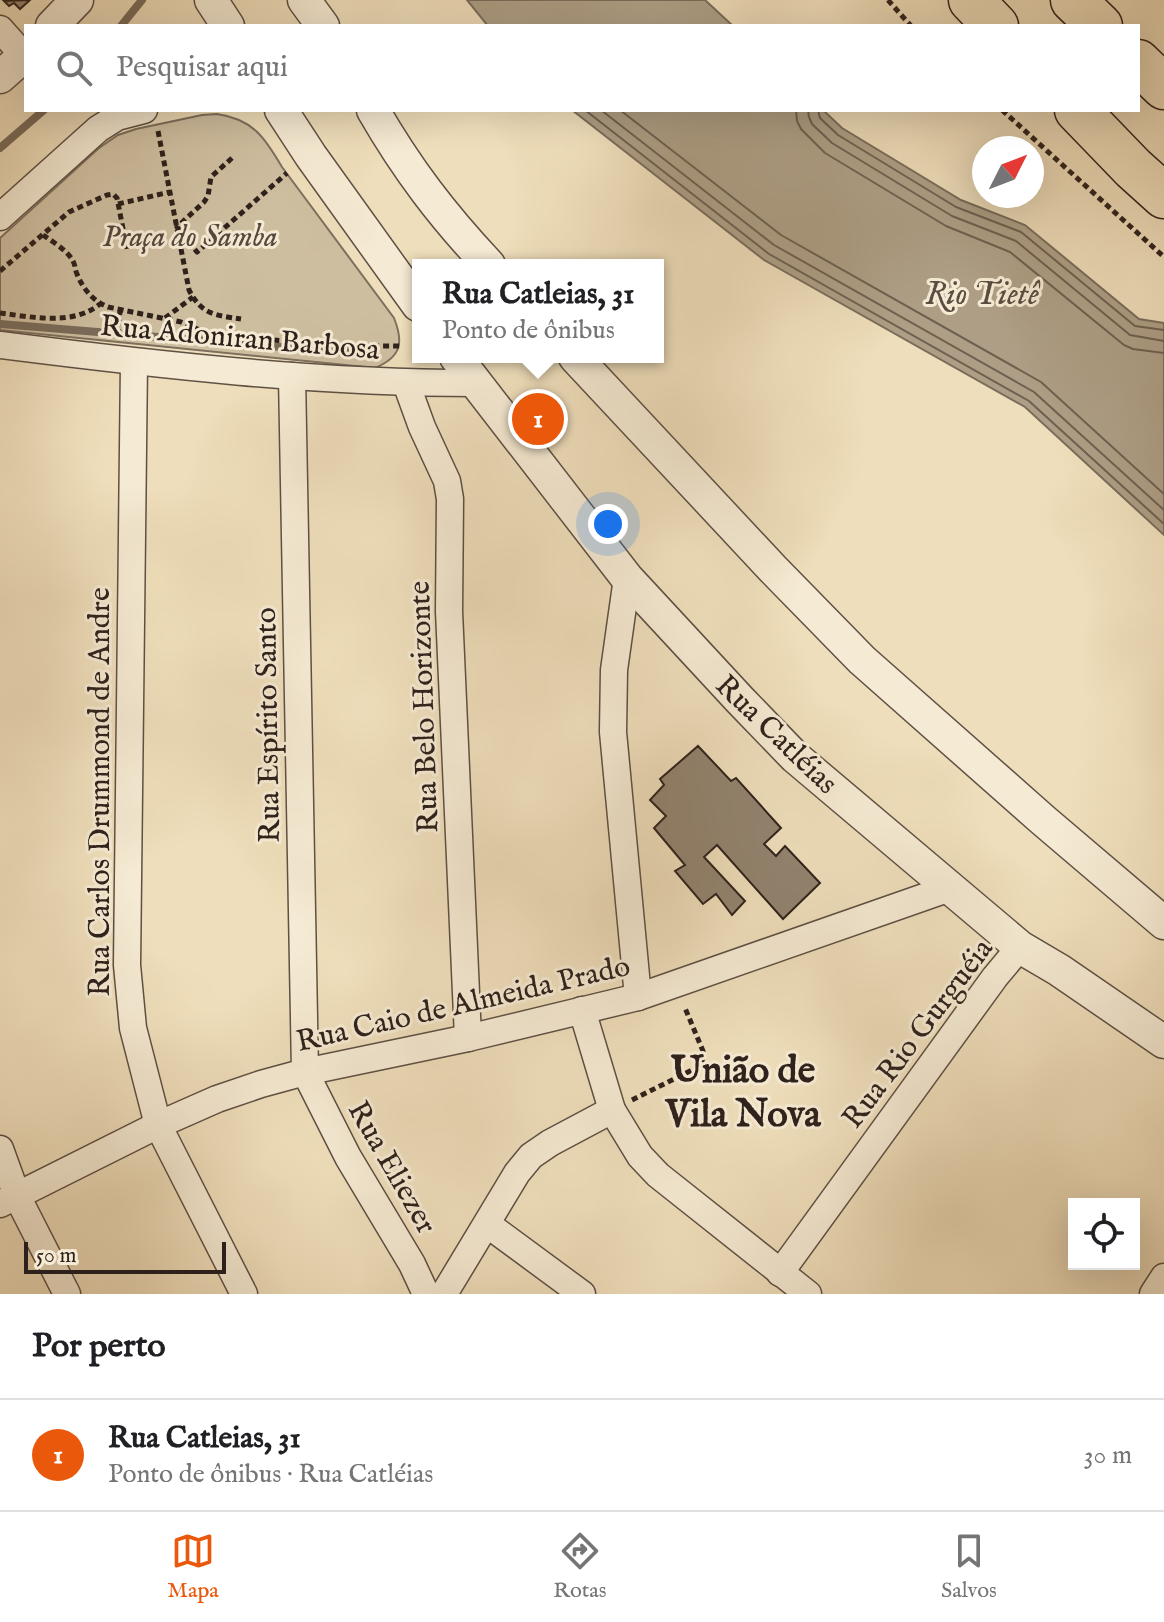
<!DOCTYPE html>
<html lang="pt">
<head>
<meta charset="utf-8">
<style>
	:root { --surface:#fff; --page:#f6f6f6; --text:#202124; --muted:#757577; --line:#e0e0e0; --accent:#ea580c }
	body { margin:0; font-family:"IM FELL English",serif; background:var(--page); color:var(--text) }
	.controls { position:absolute; right:24px; bottom:24px; display:grid; overflow:hidden; border-radius:0px; box-shadow:0 8px 32px #0002 }
	.controls button { width:72px; height:72px; display:grid; place-items:center; padding:0; border:0; border-bottom:2px solid var(--line); background:var(--surface); color:var(--text); font:40px sans-serif }
	.compass { position:absolute; left:972px; top:136px; width:72px; height:72px; border-radius:50%; background:var(--surface); box-shadow:0 8px 32px #0002; rotate:48deg }
	.scale { position:absolute; left:24px; bottom:20px; width:202px; box-sizing:border-box; padding-left:8px; border:4px solid #2e211c; border-top:0; font-size:22px; line-height:28px; white-space:nowrap; color:#2e211c; -webkit-text-stroke:6px #f5ead3; paint-order:stroke }
	.you { position:absolute; left:608px; top:524px; width:28px; height:28px; margin:-20px; border:6px solid #fff; border-radius:50%; background:#1a73e8; box-shadow:0 0 0 12px #1a73e833 }
	.badge { display:grid; place-items:center; width:52px; height:52px; border-radius:50%; background:var(--accent); color:#fff; font-size:26px; font-weight:700 }
	.pin { position:absolute; translate:-50% -50%; border:4px solid #fff; box-shadow:0 2px 8px #0006 }
	.popup { position:absolute; left:412px; top:259px; width:252px; height:104px; box-sizing:border-box; display:grid; place-content:center; border-radius:0px; background:var(--surface); filter:drop-shadow(0 2px 6px #0005); font-size:26px; white-space:nowrap; color:var(--muted) }
	.popup b { font-size:30px; color:var(--text) }
	.popup::after { content:''; position:absolute; left:50%; top:100%; margin-left:-16px; border:16px solid transparent; border-top-color:var(--surface) }
	.list { margin:0; padding:0; list-style:none }
	h2 { display:flex; justify-content:space-between; align-items:center; height:104px; margin:0; padding:0 32px; font-size:34px }
	h2 small { font-size:26px; font-weight:400; color:var(--muted) }
	.list li { display:grid; grid-template-columns:52px 1fr auto; gap:24px; align-items:center; box-sizing:border-box; height:112px; padding:0 32px; border-top:2px solid var(--line) }
	.list b { display:block; font-size:30px; white-space:nowrap }
	.list p { margin:0; font-size:26px; white-space:nowrap; color:var(--muted) }
	.list em { font-size:26px; font-style:normal; color:var(--muted) }
	.icon { flex:none; width:44px; height:44px; fill:none; stroke:currentColor; stroke-width:2; stroke-linecap:round; stroke-linejoin:round }
	.map { position:relative; flex:none; width:1164px; height:1294px; overflow:hidden }
	.search { position:absolute; background:var(--surface); box-shadow:0 8px 32px #0002; left:24px; right:24px; top:24px; height:88px; display:flex; align-items:center; gap:20px; box-sizing:border-box; padding:0 28px; border-radius:0px; color:var(--muted); font-size:30px }
	.sheet { height:216px; background:var(--surface) }
	nav { display:flex; justify-content:space-around; align-items:center; box-sizing:border-box; height:112px; border-top:2px solid var(--line); background:var(--surface); font-size:22px; color:var(--muted) }
	nav a { display:grid; justify-items:center; gap:4px }
	nav .on { color:var(--accent) }
	.map>svg:first-child { display:block }
	.green { fill:#cebea0; stroke:#7e705e; stroke-width:2 }
	.water { fill:#ad9e85; stroke:#7a6c5b; stroke-width:2 }
	.lines { fill:none; stroke-linecap:round; stroke-linejoin:round }
	.shore { stroke:#6e6050; stroke-width:2 }
	.stream { stroke:#7a6c5b; stroke-width:8 }
	.building { fill:#92836f; stroke:#2e211c; stroke-width:2 }
	.minor-casing { stroke:#5e5044; stroke-width:29 }
	.tertiary-casing { stroke:#5e5044; stroke-width:35 }
	.motorway-casing { stroke:#2e211c; stroke-width:47 }
	.path { stroke:#2e211c; stroke-width:5; stroke-dasharray:6 4; stroke-linecap:butt }
	.minor { stroke:#f5ead3; stroke-width:26 }
	.tertiary { stroke:#f5ead3; stroke-width:32 }
	.motorway { stroke:#efdebb; stroke-width:44 }
	.labels { text-anchor:middle; stroke-width:6; stroke-linejoin:round; paint-order:stroke }
	.park-label { font-size:30px; font-style:italic; fill:#56483d; stroke:#f5ead3 }
	.street-label { font-size:30px; fill:#2e211c; stroke:#f5ead3 }
	.water-label { font-size:32px; font-style:italic; fill:#5a4d41; stroke:#f5ead3 }
	.district-label { font-size:38px; font-weight:bold; fill:#2e211c; stroke:#f5ead3 }
</style>
</head>
<body>
<div class="map">
<svg width="1164" height="1294" viewBox="0 0 1164 1294">
	<rect width="100%" height="100%" fill="#efdebb"/>
	<filter id="stains"><feTurbulence type="fractalNoise" baseFrequency=".0025" numOctaves="4"/><feColorMatrix values="0 0 0 0 .2 0 0 0 0 .09 0 0 0 0 .02 0 0 0 .5 -.17"/></filter>
	<radialGradient id="worn" r=".72"><stop offset=".6" stop-color="#630" stop-opacity="0"/><stop offset="1" stop-color="#630" stop-opacity=".3"/></radialGradient>
	<path class="green" d="M217,114C253,119 265,138 282,167L394,318C404,343 401,357 375,368L0,330V238L99,148L118,135L136,129L202,115Z"/>
	<g class="water">
		<path d="M467,0H705L733,26H488Z"/>
		<path d="M572,110H823L842,128L961,200L1025,225L1139,319L1164,323V535L1025,407L764,260Z"/>
	</g>
	<g class="lines">
		<g class="shore">
			<path d="M585,110L769,254L1029,401L1164,524"/>
			<path d="M601,110L774,245L1034,392L1164,510"/>
			<path d="M620,110L781,235L1041,382L1164,494"/>
			<path d="M796,110L797,121L801,129L825,153L946,226L1010,252L1124,345L1133,349L1164,353"/>
			<path d="M808,110L809,117L812,124L832,143L952,216L1016,241L1130,335L1164,341"/>
			<path d="M818,110L820,118L838,135L956,207L1021,232L1135,326L1164,330"/>
		</g>
		<g class="stream">
			<path d="M121,26L142,0"/>
			<path d="M0,148L44,110"/>
			<path d="M0,324L354,353"/>
		</g>
	</g>
	<g class="building">
		<path d="M30,0L20,9L14,3L9,6L4,1Z"/>
		<path d="M698,746L731,781L736,778L781,828L764,844L776,856L785,846L820,883L783,919L717,845L704,857L745,901L732,915L716,894L703,904L675,871L685,865L654,828L666,816L650,800L664,785L660,779Z"/>
	</g>
	<g class="lines">
		<defs>
			<g id="minor">
				<path d="M0,29L24,56"/>
				<path d="M0,217L98,129L117,117L144,110"/>
				<path d="M0,345C158,365 316,383 475,383"/>
				<path d="M134,362L127,965L133,1028L158,1125L244,1294"/>
				<path d="M292,376L305,1072L348,1157L412,1264L426,1294"/>
				<path d="M406,383L422,427L447,481L450,499L449,611L468,1038"/>
				<path d="M627,578L614,670L613,732L638,997"/>
				<path d="M582,1010L612,1110L640,1156L658,1175L808,1294"/>
				<path d="M0,1149L17,1196L67,1294"/>
				<path d="M0,1204L158,1125L217,1099L261,1084L305,1072L468,1038L638,997L950,888"/>
				<path d="M487,1224L582,1294"/>
				<path d="M780,1273L995,977L1020,947"/>
				<path d="M444,1294L517,1173L531,1156L550,1143L612,1110"/>
				<path d="M1153,1294L1164,1277"/>
			</g>
			<g id="tertiary">
				<path d="M211,0L228,26"/>
				<path d="M304,0L323,26"/>
				<path d="M52,26L77,0"/>
				<path d="M0,77L26,54"/>
				<path d="M281,110L311,156L418,305"/>
				<path d="M373,110C407,169 442,215 489,265"/>
				<path d="M456,357L627,578L740,700L795,757L1020,947L1059,970L1164,1042"/>
				<path d="M575,357L773,569L862,660L1043,820L1164,923"/>
			</g>
			<g id="motorway">
				<path d="M971,0L996,26"/>
				<path d="M1073,0L1100,26"/>
				<path d="M1138,62L1164,87"/>
				<path d="M1077,110L1133,168L1164,196"/>
			</g>
		</defs>
		<use href="#minor" class="minor-casing"/>
		<use href="#tertiary" class="tertiary-casing"/>
		<use href="#motorway" class="motorway-casing"/>
		<g class="path">
			<path d="M888,0L911,26"/>
			<path d="M1002,110L1164,257"/>
			<path d="M158,131L189,290C202,315 215,315 241,319"/>
			<path d="M232,158L211,177L208,196L204,202L177,227L197,252L287,173"/>
			<path d="M118,204L170,192"/>
			<path d="M43,235C53,242 67,250 73,261C76,267 74,267 77,274C83,289 93,301 108,307L181,322L214,336L359,346H400"/>
			<path d="M0,271L69,212L107,195L113,194L117,198L127,249"/>
			<path d="M0,313C32,317 73,326 100,304"/>
			<path d="M165,318L193,297"/>
			<path d="M118,335L120,311"/>
			<path d="M632,1100L696,1068L702,1062L703,1051L685,1008"/>
		</g>
		<use href="#minor" class="minor"/>
		<use href="#tertiary" class="tertiary"/>
		<use href="#motorway" class="motorway"/>
	</g>
	<g class="labels">
		<g class="park-label">
			<text x="190" y="246">Praça do Samba</text>
		</g>
		<g class="street-label">
			<text transform="translate(240 337) rotate(5)" y="10">Rua Adoniran Barbosa</text>
			<text transform="translate(423 707) rotate(-92)" y="10">Rua Belo Horizonte</text>
			<text transform="translate(267 725) rotate(-91)" y="10">Rua Espírito Santo</text>
			<text transform="translate(777 734) rotate(44)" y="10">Rua Catléias</text>
			<text transform="translate(99 792) rotate(-90)" y="10">Rua Carlos Drummond de Andre</text>
			<text transform="translate(463 1003) rotate(-13)" y="10">Rua Caio de Almeida Prado</text>
			<text transform="translate(917 1033) rotate(-53)" y="10">Rua Rio Gurguéia</text>
			<text transform="translate(393 1167) rotate(60)" y="10">Rua Eliezer</text>
		</g>
		<g class="water-label">
			<text x="982" y="304">Rio Tietê</text>
		</g>
		<g class="district-label">
			<text x="743" y="1082">União de<tspan x="743" dy="44">Vila Nova</tspan></text>
		</g>
	</g>
	<rect width="100%" height="100%" filter="url(#stains)"/>
	<rect width="100%" height="100%" fill="url(#worn)"/>
</svg>
<div class="controls">
<button><svg class="icon" aria-label="locate" viewBox="0 0 24 24"><circle cx="12" cy="12" r="6"/><path d="M12 2v4M12 18v4M2 12h4M18 12h4"/></svg></button>
</div>
<svg class="compass" viewBox="-18 -18 36 36"><path d="M0-13l5 13h-10z" fill="#e53935"/><path d="M0 13l5-13h-10z" fill="#757577"/></svg>
<div class="scale">50 m</div>
<div class="you"></div>
<div class="pin badge" style="left:538px;top:419px">1</div>
<div class="popup"><b>Rua Catleias, 31</b>Ponto de ônibus</div>
<div class="search"><svg class="icon" aria-label="search" viewBox="0 0 24 24"><circle cx="10" cy="10" r="6"/><path d="M15 15l6 6"/></svg>Pesquisar aqui</div>
</div>
<section class="sheet">
<h2>Por perto<small></small></h2>
<ul class="list">
<li><span class="badge">1</span><div><b>Rua Catleias, 31</b><p>Ponto de ônibus · Rua Catléias</p></div><em>30 m</em></li>
</ul>
</section>
<nav>
<a class="on"><svg class="icon" aria-label="map" viewBox="0 0 24 24"><path d="M3 6l6-2 6 2 6-2v14l-6 2-6-2-6 2zM9 4v14M15 6v14"/></svg>Mapa</a>
<a><svg class="icon" aria-label="directions" viewBox="0 0 24 24"><path d="M12 3l9 9-9 9-9-9zM9 14v-3h6M13 9l2 2-2 2"/></svg>Rotas</a>
<a><svg class="icon" aria-label="saved" viewBox="0 0 24 24"><path d="M7 4h10v16l-5-4-5 4z"/></svg>Salvos</a>
</nav>
</body>
</html>
